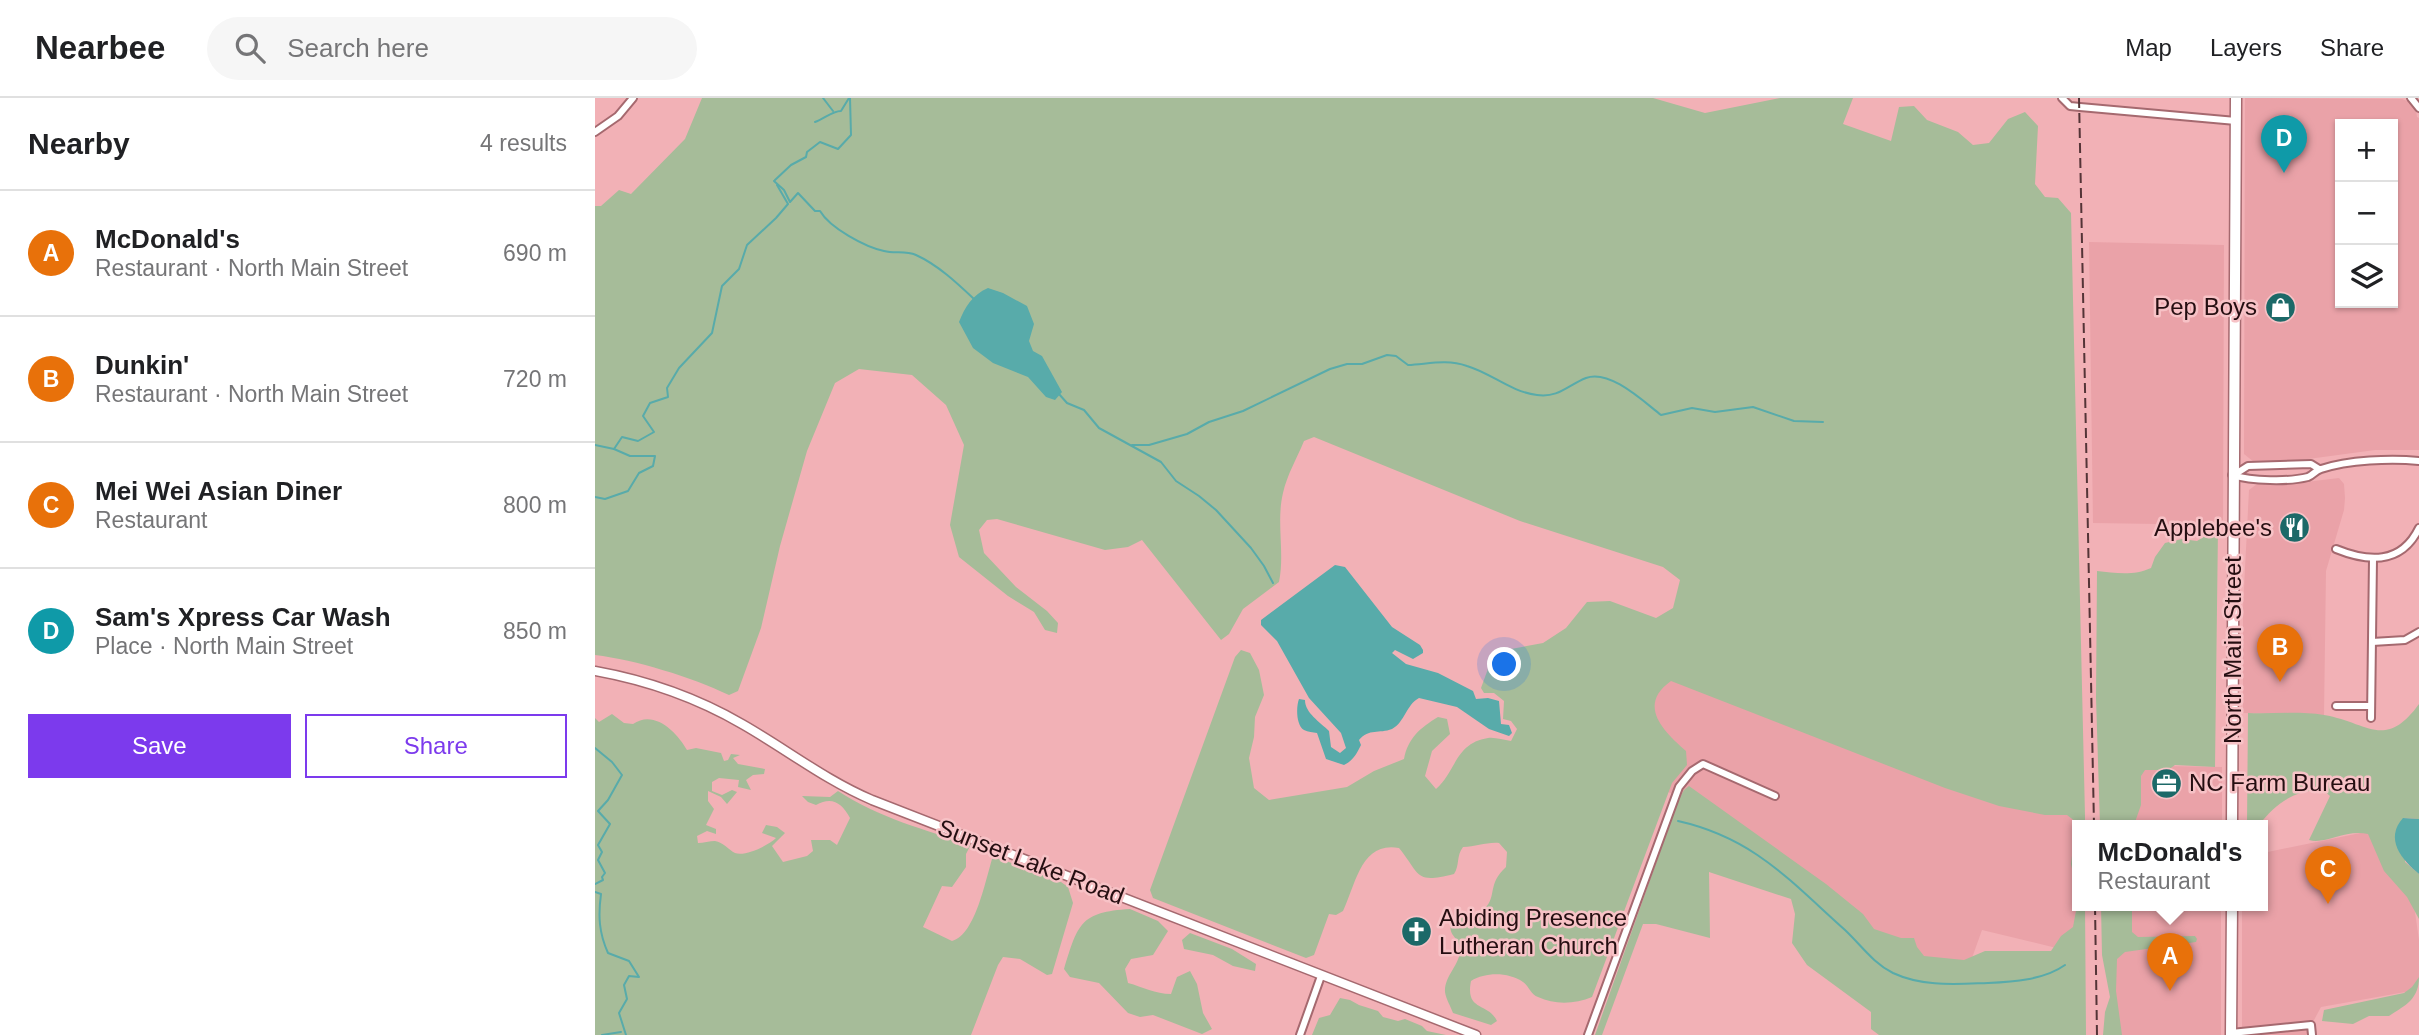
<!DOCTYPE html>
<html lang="en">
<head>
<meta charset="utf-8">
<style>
	:root { --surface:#fff; --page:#f6f6f6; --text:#202124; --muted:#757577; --line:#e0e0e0; --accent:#7c3aed }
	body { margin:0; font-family:Arial,sans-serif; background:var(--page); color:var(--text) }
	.controls { position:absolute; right:21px; top:21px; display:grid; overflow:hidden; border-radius:0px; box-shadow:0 2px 5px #0004 }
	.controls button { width:63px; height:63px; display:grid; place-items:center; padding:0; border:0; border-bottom:2px solid var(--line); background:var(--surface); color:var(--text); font:35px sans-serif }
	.you { position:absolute; left:910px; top:567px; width:24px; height:24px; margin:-18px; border:5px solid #fff; border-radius:50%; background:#1a73e8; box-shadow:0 0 0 10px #1a73e833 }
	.badge { display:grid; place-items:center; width:46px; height:46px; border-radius:50%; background:var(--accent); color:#fff; font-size:23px; font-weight:700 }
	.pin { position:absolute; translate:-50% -58px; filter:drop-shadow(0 2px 4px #0008) }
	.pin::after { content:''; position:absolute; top:37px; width:24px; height:21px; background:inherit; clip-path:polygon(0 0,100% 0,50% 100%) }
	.popup { position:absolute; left:1477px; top:722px; width:196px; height:91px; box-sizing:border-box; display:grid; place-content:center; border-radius:0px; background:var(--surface); filter:drop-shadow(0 2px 5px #0005); font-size:23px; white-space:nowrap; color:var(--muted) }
	.popup b { font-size:26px; color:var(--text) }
	.popup::after { content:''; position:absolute; left:50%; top:100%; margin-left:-14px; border:14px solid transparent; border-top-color:var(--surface) }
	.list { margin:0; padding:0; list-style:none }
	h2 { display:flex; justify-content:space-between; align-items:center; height:91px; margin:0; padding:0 28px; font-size:30px }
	h2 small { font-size:23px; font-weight:400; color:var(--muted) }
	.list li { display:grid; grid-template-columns:46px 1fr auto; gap:21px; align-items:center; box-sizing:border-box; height:126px; padding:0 28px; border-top:2px solid var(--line) }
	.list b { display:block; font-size:26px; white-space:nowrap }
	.list p { margin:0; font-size:23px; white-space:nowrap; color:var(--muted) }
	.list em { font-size:23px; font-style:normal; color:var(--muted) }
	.actions { display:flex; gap:14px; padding:21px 28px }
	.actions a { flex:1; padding:16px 0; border:2px solid var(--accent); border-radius:0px; text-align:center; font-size:24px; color:var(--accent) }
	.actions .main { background:var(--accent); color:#fff }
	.icon { flex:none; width:38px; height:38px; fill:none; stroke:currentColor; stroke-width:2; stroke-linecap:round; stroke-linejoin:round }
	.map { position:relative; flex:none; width:1824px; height:937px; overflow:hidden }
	header { display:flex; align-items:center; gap:42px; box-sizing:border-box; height:98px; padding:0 35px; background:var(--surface); border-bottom:2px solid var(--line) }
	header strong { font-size:33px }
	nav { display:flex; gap:38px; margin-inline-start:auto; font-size:24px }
	.search { width:490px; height:63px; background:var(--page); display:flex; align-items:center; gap:18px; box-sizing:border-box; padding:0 24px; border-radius:38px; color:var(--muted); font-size:26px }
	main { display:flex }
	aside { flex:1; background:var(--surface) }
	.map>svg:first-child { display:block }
	.built { fill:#eaa2a8; fill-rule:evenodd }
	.green { fill:#a6bc99 }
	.water { fill:#58abaa }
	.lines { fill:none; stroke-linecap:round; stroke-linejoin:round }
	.stream { stroke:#58abaa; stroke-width:2 }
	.minor-casing { stroke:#a5696f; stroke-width:10 }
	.secondary-casing { stroke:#a5696f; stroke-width:11 }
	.trunk-casing { stroke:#a5696f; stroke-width:13 }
	.minor { stroke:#fff; stroke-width:6 }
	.secondary { stroke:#fff; stroke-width:8 }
	.trunk { stroke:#fff; stroke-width:10 }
	.rail { stroke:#543437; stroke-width:2; stroke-dasharray:10 5; stroke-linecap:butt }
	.labels { text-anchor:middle; stroke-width:5; stroke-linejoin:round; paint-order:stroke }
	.poi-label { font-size:24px; fill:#250e11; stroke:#f7c2c6; text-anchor:end }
	.street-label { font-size:24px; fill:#250e11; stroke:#f7c2c6 }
</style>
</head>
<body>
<header>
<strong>Nearbee</strong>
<div class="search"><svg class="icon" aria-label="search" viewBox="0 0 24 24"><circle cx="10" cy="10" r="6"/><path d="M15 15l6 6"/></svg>Search here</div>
<nav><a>Map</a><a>Layers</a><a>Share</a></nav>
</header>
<main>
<aside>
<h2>Nearby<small>4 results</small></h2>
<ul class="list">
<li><span class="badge" style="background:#e8710a">A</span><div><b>McDonald's</b><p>Restaurant · North Main Street</p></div><em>690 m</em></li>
<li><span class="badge" style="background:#e8710a">B</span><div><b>Dunkin'</b><p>Restaurant · North Main Street</p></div><em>720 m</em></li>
<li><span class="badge" style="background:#e8710a">C</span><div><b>Mei Wei Asian Diner</b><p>Restaurant</p></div><em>800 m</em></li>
<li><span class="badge" style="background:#0f9aa8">D</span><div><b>Sam's Xpress Car Wash</b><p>Place · North Main Street</p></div><em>850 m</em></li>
</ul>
<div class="actions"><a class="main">Save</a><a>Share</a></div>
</aside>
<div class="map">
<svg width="1824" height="937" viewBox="0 0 1824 937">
	<rect width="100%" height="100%" fill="#f2b1b6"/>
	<g class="built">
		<path d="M1650,0L1807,1L1815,4L1821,12L1822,19L1824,20V352H1780L1691,364H1659L1649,356ZM1745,26H1798V205H1745Z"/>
		<path d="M1494,144L1629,147L1628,427L1498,425Z"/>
		<path d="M1744,380L1749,386L1750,400L1749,412L1731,473L1729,617L1648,615V510L1654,392L1662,386H1694Z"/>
		<path d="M1044,559L1483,717L1482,807L1486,856L1387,832L1372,874L1290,859L1090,702L1069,692Z"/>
		<path d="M1516,667L1627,669V727H1516Z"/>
		<path d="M1775,733L1816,786L1824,842V881L1816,893L1726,909L1711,937H1647V807H1668V755Z"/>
		<path d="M1517,807H1626V937H1518Z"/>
	</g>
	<g class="green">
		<path d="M107,0H1058L1110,15L1185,0H1258L1248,26L1296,43L1304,9L1319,8L1332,22L1363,34L1378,47L1394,45L1413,21L1430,14L1443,28L1440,86L1450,99L1463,100L1476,115L1490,718V727H1482V807H1490L1491,937H1284L1276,931V914L1212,867L1197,845L1200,816L1196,801L1114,774L1115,840L1061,826H1048L1007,937H1000L1083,703L1089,692L1094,688L1231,786L1268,816L1279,831L1306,840H1319L1322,849L1329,858L1369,862L1390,853H1456L1466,838L1478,829L1481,813V790L1476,766L1481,724L1472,717H1450L1404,708L1350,690L1076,583C1042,607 1068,633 1091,653L1092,667L1077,685L997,899C980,906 960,907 943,899C936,897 934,888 928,884C913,874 891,874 876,883C870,914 893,904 902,923L896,927L858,915C856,909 851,901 850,894C849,878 865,867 865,852C865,838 851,839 857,822C867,818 882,819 890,810C902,799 892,786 911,769L912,754L904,745C891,744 881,749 868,749C861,758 865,767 859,776C819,786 826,777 804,750C766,743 761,786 748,813L741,817L734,816L719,857L711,860L558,800L555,792L640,559L646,552L655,555L664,572L669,597L660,619L659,639L654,660L659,690L674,702L752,689L779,673L809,661C813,640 825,630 843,619L852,621L855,636L837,653L830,678L841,691C861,674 860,645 893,640C900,639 908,642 916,643L922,631L916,623L908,621L909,603L899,595H889L886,590L894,568L916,551L948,545L971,530L992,504L1015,503L1061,520L1078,510L1085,482L1068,469L925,423L719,339L709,343C702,360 692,377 688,395C681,424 690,455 684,484L648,511L634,536L626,542L547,442L533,449L510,452L402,421L392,422L384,432L389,455L421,489L452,513L463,525L462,535L450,532L439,514L413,498L364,459L355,427L369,347L351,307L317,277L264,271L240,285L212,353L185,448L166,530L143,593L134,597C96,579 41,562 0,557V108H6L24,92L36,96L90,41Z"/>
		<path d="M1623,430L1620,669L1580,667L1573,672H1550L1546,678V707L1539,727H1505L1501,600L1502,473C1520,475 1539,478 1556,470L1560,459L1570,445L1587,441L1602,443Z"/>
		<path d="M1824,606V721L1809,720L1810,764L1824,776V821L1812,799L1789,773L1773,736C1750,731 1730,747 1714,742L1735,698L1728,692C1700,691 1680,706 1664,727H1652L1653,615C1677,616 1705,613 1729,617C1772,624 1790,653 1824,606Z"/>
		<path d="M17,616L29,625L38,626C59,611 82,634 92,652L101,650L126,655L129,663L133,662L136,656L145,657L138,660L143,666L170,671L169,676L158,677L151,682L156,692L143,689L144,682L124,680L117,684V693L127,697L137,692L142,694L132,706L126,699L113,693V703L119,711L111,727L121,731V736L112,733L102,738L103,745C108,745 115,743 120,743C128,744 134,752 140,755C150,759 174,747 181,740L167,735L171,727L182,729L190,735L177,748L188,764L212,758L218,753L216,742H235L242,747L255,720C247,705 237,698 221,707L213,704L207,698L235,699L243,693C283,719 331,733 376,746L371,756V769L357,789L347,788L328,829L357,843C381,837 391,779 398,758L466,784L473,789L478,805L457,876L452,877L425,861L408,859L403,867L376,937H0V620L4,624Z"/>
		<path d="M1506,807H1537V834L1543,839L1600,838L1602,841L1601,844L1530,854L1522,861L1521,893L1527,937H1508L1510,914L1515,899L1507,857Z"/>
		<path d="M535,811L563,823L573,833L558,857L536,861L530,871L533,885C548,889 560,896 576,896L582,879L595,873L602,886L608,915L617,931L607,936L558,917L545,919L533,915L504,885L475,879L469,871C483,826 485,814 535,811Z"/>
		<path d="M595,835L637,851L661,866L660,873L638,868L618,857L589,851L587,842Z"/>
		<path d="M1824,879C1824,901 1811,907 1794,918H1774L1758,926L1727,923L1729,912L1809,895L1817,889Z"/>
		<path d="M745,900L755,902L764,907L783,913L788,919L803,923L810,921L827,928L832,933L851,937H717L724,920L735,917Z"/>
	</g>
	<g class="water">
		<path d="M393,190L408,195L432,208L439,226L434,243L438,253L447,258L467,294L460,302L451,299L433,279L398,265L378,250L364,224C370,209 377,197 393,190Z"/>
		<path d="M740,467L750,469L797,529L825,547L828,552V555L818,561L800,552L797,555L811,566L843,575L878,593L881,601L893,600L904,603L906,626L914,627L917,635L914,638L894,631L862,609L824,600C811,607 810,624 797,631C784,636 774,630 764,642L766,647C762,655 758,663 749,667L731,661L722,635C718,634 713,634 709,632C701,627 701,609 704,601L710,602C710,615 725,624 734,633L736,649L745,655L751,650L746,635L714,600L682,543L666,527V522Z"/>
		<path d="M1808,720L1824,721V776C1807,762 1789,741 1808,720Z"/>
	</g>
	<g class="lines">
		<g class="stream">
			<path d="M228,0L238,13"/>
			<path d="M220,24C229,21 237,13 246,13L254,0"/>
			<path d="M180,82L196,67L211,59L212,54L225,44L243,51L256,37L255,0"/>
			<path d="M179,83L189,92L195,104L203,95L220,113H225C235,130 270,149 289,153C300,156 310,152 321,157C343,167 362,185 379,201"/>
			<path d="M464,296L472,305L489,312L504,330L566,364L581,383L604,398L621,412L656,450L669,468L678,485"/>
			<path d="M0,347L19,351L35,358H60L58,368L44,375L33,393L10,401L0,399"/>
			<path d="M537,347H554L592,336L614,324L648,313L735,271L752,266H767L792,257L801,258L813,267C834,266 851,261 872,268C896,275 916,294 942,297C964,300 973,287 991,280C1015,271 1049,304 1066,317L1097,310L1120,314L1158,309L1199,323L1228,324"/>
			<path d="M19,351L27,339L43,343L59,334L48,318L55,305L73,299L72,290L84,270L117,235L127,188L144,171L152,147L181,120L193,106L182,87"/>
			<path d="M0,650L17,664L27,677L13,702L3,713L15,726L3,747L7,754L3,762L10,775L7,779L8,782L0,786"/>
			<path d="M1083,723C1159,740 1195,783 1250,832C1266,847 1278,865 1298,875C1328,889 1361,886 1393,885C1417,884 1449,882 1470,867"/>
			<path d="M0,794L6,796C3,818 4,835 13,855L34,863L44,879L34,878L29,887L32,901L24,915L31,937"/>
			<path d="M7,937L26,934"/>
		</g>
		<defs>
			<g id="minor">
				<path d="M1467,0L1475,8L1485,9L1641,23"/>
				<path d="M1816,0L1824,10"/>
				<path d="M0,34L23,18L38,0"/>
				<path d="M1637,377C1657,383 1693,384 1713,379C1718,377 1721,372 1726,371C1753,362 1796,360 1824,363"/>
				<path d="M1639,377L1653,368L1716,366L1724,371"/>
				<path d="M1741,451C1773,464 1806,467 1824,430"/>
				<path d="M1777,544L1810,542L1824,534"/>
				<path d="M1741,608H1776"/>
				<path d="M1776,620L1778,461"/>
				<path d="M1636,935L1716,927L1717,937"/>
				<path d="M705,937L726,878"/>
				<path d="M993,937L1084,689L1097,673L1108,666L1180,698"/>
			</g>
			<path id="secondary" d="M0,573C50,582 102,600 147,626C191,651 230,682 277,702L881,937"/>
			<g id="trunk">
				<path d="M1637,727L1641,0"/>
				<path d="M1636,937L1637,807"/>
			</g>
		</defs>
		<use href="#minor" class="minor-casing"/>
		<use href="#secondary" class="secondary-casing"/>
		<use href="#trunk" class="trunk-casing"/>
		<use href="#minor" class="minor"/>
		<use href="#secondary" class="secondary"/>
		<use href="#trunk" class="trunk"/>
		<g class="rail">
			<path d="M1484,0L1499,727"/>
			<path d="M1500,807L1502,937"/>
		</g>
	</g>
	<defs>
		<symbol id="shop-disc" viewBox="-11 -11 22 22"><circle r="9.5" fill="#1c6968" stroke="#f7c2c6"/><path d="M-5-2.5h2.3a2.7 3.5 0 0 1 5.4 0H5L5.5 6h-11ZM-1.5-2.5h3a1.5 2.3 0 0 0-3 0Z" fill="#fff"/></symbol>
		<symbol id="restaurant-disc" viewBox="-11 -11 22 22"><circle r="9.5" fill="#1c6968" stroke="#f7c2c6"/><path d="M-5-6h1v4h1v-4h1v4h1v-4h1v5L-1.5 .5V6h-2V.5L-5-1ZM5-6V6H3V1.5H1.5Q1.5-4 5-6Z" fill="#fff"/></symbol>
		<symbol id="office-disc" viewBox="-11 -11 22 22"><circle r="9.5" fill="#1c6968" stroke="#f7c2c6"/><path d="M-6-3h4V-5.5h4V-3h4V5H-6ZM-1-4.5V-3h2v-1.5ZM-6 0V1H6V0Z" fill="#fff"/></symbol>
		<symbol id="church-disc" viewBox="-11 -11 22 22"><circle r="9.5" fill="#1c6968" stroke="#f7c2c6"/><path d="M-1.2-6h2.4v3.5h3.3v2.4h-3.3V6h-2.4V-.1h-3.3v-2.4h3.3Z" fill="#fff"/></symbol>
	</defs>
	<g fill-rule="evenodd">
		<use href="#shop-disc" x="1668" y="192" width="35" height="35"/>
		<use href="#restaurant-disc" x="1682" y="412" width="35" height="35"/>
		<use href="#office-disc" x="1554" y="668" width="35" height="35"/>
		<use href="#church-disc" x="804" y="816" width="35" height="35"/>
	</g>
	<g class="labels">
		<g class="poi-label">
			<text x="1662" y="217">Pep Boys</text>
			<text x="1677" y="438">Applebee's</text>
			<text x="1594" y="693" text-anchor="start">NC Farm Bureau</text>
			<text x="844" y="828" text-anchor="start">Abiding Presence<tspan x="844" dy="28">Lutheran Church</tspan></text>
		</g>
		<g class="street-label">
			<text transform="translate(1638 552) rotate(-90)" y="8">North Main Street</text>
			<text transform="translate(436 764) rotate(21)" y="8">Sunset Lake Road</text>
		</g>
	</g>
</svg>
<div class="controls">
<button>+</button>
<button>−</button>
<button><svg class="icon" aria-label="layers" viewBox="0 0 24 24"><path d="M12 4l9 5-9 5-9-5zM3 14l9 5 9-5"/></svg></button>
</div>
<div class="you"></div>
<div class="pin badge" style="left:1575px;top:893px;background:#e8710a">A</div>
<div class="popup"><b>McDonald's</b>Restaurant</div>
<div class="pin badge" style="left:1685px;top:584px;background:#e8710a">B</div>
<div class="pin badge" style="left:1733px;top:806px;background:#e8710a">C</div>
<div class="pin badge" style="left:1689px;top:75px;background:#0f9aa8">D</div>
</div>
</main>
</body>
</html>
